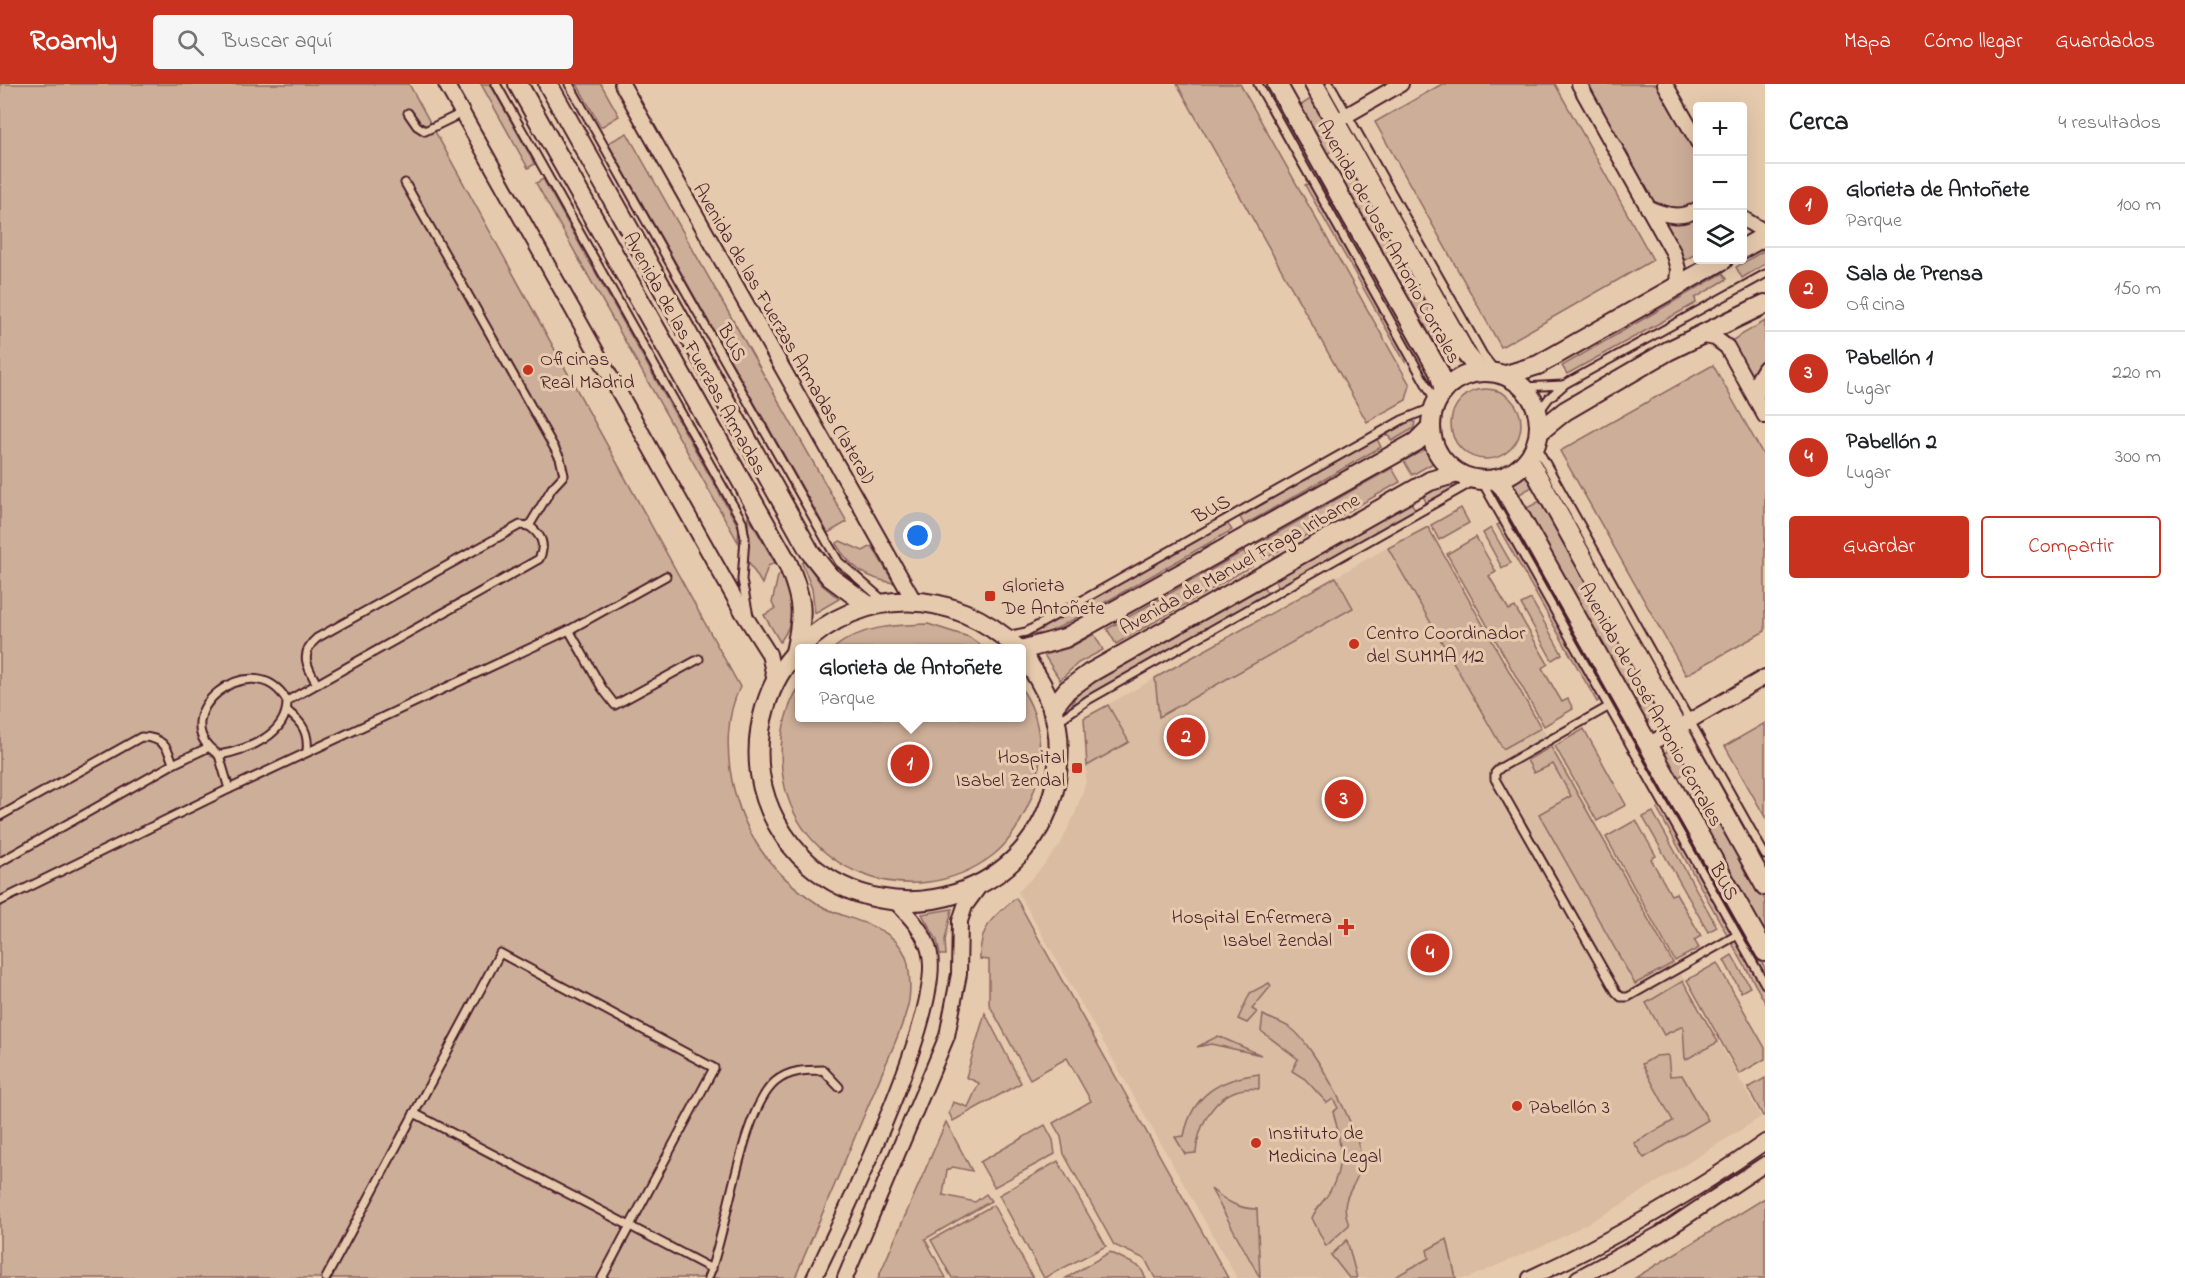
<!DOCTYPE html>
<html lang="es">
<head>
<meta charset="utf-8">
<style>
	:root { --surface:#fff; --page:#f6f6f6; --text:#202124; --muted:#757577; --line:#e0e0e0; --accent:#c8321e }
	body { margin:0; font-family:"Indie Flower",sans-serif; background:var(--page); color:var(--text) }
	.controls { position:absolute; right:18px; top:18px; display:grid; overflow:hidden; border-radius:6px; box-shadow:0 6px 24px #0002 }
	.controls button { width:54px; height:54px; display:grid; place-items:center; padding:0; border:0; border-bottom:2px solid var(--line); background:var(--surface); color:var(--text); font:30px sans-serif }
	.you { position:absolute; left:918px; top:452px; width:21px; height:21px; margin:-15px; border:4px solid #fff; border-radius:50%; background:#1a73e8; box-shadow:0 0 0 9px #1a73e833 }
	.badge { display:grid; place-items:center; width:39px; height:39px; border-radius:50%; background:var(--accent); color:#fff; font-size:20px; font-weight:700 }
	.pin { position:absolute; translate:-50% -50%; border:3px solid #fff; box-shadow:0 2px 6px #0006 }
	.popup { position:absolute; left:795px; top:560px; width:231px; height:78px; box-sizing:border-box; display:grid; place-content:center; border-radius:6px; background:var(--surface); filter:drop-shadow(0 2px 4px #0005); font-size:20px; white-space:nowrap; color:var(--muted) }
	.popup b { font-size:22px; color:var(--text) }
	.popup::after { content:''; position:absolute; left:50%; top:100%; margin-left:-12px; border:12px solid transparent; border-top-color:var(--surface) }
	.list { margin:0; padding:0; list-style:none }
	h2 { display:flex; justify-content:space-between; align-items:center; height:78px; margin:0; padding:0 24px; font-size:26px }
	h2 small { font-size:20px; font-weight:400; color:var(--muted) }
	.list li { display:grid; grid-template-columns:39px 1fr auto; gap:18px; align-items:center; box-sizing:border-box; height:84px; padding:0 24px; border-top:2px solid var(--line) }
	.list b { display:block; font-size:22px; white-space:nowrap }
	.list p { margin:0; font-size:20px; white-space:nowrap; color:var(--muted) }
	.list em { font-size:20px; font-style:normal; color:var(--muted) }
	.actions { display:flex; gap:12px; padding:18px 24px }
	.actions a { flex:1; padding:14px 0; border:2px solid var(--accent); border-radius:6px; text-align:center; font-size:21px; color:var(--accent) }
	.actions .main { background:var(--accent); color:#fff }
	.icon { flex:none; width:33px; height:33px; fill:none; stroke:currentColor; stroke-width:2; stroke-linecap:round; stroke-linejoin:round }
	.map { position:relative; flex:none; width:1765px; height:1194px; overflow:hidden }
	header { display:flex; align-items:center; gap:36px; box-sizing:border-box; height:84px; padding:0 30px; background:var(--accent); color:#fff }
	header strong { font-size:28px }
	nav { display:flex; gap:33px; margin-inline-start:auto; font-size:21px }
	.search { width:420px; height:54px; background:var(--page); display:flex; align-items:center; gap:15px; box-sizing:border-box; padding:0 21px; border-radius:6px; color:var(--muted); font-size:22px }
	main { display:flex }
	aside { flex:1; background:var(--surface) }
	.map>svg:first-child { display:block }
	.built { fill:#d9bca2 }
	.green { fill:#cdae98; stroke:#8c6662; stroke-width:1.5 }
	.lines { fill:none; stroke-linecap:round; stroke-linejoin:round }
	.lane-casing { stroke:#4a1f2b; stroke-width:11 }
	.street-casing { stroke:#4a1f2b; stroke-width:18 }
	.secondary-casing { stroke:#4a1f2b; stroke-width:22 }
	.lane { stroke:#e6caad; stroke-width:7 }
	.street { stroke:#e6caad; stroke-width:14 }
	.secondary { stroke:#e6caad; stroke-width:18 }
	.poi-dot { fill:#c8321e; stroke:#e6caad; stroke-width:2 }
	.labels { text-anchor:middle; stroke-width:6; stroke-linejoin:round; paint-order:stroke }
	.street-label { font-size:20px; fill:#4a1f2b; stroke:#e6caad }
	.poi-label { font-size:20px; fill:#4a1f2b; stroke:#e6caad; text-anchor:start }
</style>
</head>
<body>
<header>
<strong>Roamly</strong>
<div class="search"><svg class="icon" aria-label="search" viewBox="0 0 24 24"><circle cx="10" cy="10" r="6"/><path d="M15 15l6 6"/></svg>Buscar aquí</div>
<nav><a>Mapa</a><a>Cómo llegar</a><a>Guardados</a></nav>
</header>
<main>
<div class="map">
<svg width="1765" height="1194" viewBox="0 0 1765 1194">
	<rect width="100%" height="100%" fill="#e6caad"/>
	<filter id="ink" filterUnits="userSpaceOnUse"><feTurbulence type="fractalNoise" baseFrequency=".0167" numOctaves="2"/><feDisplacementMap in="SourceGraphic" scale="12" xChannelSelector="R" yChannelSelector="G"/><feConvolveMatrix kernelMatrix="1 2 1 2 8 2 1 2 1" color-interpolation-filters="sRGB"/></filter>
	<g filter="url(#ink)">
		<path class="built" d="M1428,441L1761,1033L1619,1122L1560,1154L1468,1194H1237L1018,808L1037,789L1060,761L1075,730L1085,701L1087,682L1084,634Z"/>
		<g class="green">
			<path d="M0,0H409L740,603C726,631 726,667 732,697C744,752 771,789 818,820C847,839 899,838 908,880C910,893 911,912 907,925C900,951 887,976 877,1001C850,1066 822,1130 795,1194H0Z"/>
			<path d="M481,0H490L535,80L528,84Z"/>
			<path d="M577,0H601L619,32L601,43Z"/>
			<path d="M1177,0H1240L1410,301L1406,316L1367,338Z"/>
			<path d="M1442,0H1555L1653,176L1501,263L1375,38Z"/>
			<path d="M1586,0H1660L1697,66V169L1685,176Z"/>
			<path d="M1312,14L1339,63L1325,71L1298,23Z"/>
			<path d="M627,49L847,438L828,449L608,59Z"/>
			<path d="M1365,67L1465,245L1461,247L1361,69Z"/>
			<path d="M1348,78L1448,255L1433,263L1333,86Z"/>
			<path d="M1320,94L1420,270L1418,271L1318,95Z"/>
			<path d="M543,95L739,444L738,458L536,99Z"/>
			<path d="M1309,99L1409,276L1405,278L1305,101Z"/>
			<path d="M1765,166V180L1742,194L1736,183Z"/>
			<path d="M1723,189L1727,195L1695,214L1696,219L1567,290L1562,282Z"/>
			<path d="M1765,237V317L1731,257Z"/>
			<path d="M1713,281L1765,374V547L1686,591L1560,367Z"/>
			<circle cx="1486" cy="340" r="35"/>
			<path d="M1410,337L1415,338L1414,344L1392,357L1387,350Z"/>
			<path d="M1377,355L1381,363L1244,441L1240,433Z"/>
			<path d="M1427,364L1435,378L1412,391L1404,377Z"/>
			<path d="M1392,384L1400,398L1264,475L1256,461Z"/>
			<path d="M1525,390L1532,403L1518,411L1510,398Z"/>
			<path d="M1445,399L1455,404L1427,420L1423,412Z"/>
			<path d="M1540,417L1640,595L1626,603L1525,425Z"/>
			<path d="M1411,419L1416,426L1279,503L1275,496Z"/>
			<path d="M1461,424L1469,439L1439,456L1431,441Z"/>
			<path d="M748,432L775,479L768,482L762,500L748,477Z"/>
			<path d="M1510,433L1612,611L1609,613L1508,435Z"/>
			<path d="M1227,439L1232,446L1095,524L1091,516Z"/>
			<path d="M1501,439L1600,615L1597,618L1497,441Z"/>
			<path d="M1428,443L1541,644L1503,665L1388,464Z"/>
			<path d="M1491,444L1511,479L1502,484L1483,449Z"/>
			<path d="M1476,453L1496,488L1489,492L1509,526L1515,523L1548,580L1542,584L1562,618L1568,615L1573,625L1544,642L1447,470Z"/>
			<path d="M840,457L863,467L872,462L894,499C867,495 850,483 836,460Z"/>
			<path d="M1244,467L1252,482L1116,560L1107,545Z"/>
			<path d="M805,477L821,500L839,515L815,529L812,505L802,479Z"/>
			<path d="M782,489C793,512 797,536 780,558L764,531L775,525L772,519L778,492Z"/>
			<path d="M1336,493L1353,524L1159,633L1155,594Z"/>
			<path d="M1263,502L1268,510L1071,622L1076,611L1086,603Z"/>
			<path d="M1531,515L1562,570L1552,576L1521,520Z"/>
			<path d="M1079,523L1084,530L1048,549L1030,551Z"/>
			<path d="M928,540L969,553L984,564H834C861,542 894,541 928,540Z"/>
			<path d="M1094,550L1103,566L1078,579L1060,596L1044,571L1069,564Z"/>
			<path d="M799,603V634H1021V604C1042,633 1045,679 1032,712C1023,734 1012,757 992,772C912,832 793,788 782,686C779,656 783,629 799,603Z"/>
			<path d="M1648,609L1659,628L1655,637L1645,636L1634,616Z"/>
			<path d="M1108,621L1129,658L1087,682L1084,634Z"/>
			<path d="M1765,639V733L1725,662Z"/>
			<path d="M1584,645L1626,721L1597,737L1555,662Z"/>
			<path d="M1551,663L1673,879L1635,900L1539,730L1571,712L1553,680L1534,689L1527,676Z"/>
			<path d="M1674,663L1679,667L1690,686L1677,694L1666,674V668Z"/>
			<path d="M1700,700L1765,816V849L1686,708Z"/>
			<path d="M1671,716L1765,884V890L1668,717Z"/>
			<path d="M1662,722L1765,906V918L1657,725Z"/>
			<path d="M1653,728L1717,843L1708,848L1643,733Z"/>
			<path d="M1636,736L1656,772L1651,775L1671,811L1676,809L1701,852L1694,856L1699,864L1675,877L1606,753Z"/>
			<path d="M1016,814L1228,1194H1155L1145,1175L1114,1161L1064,1070L1061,1053L1053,1039L1091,1017L1067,974L1030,995L989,920V876L980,875C979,844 993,832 1016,814Z"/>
			<path d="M952,825L945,856L946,871H940L937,856L922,830Z"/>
			<path d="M1732,871L1750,903L1741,908L1724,876Z"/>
			<path d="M1717,879L1765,964V975L1739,990L1687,896Z"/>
			<path d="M1683,897L1718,958L1685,976L1683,942L1664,951L1646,919Z"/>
			<path d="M1269,899L1271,902L1252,925L1257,928L1247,939L1238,935L1250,909Z"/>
			<path d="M985,929L1021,999L953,1037L949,1029L953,1018L968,1023L979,999L966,993Z"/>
			<path d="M1263,931C1272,936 1284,939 1292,945C1313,960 1365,1054 1361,1080C1357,1107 1337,1110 1349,1141L1326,1162L1312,1134C1316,1124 1325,1116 1330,1107C1345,1081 1341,1055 1333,1028L1338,1024L1333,1015L1327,1019L1305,995L1292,987L1298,975L1261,947Z"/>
			<path d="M1218,952L1261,971L1211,960L1197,963Z"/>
			<path d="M1668,971L1670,992L1682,991L1708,1036L1644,1074L1634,1059L1673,1037L1642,980L1656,972Z"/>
			<path d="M1259,990V1005C1220,1000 1199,1036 1196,1069L1185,1070L1175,1053L1184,1052C1192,1010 1220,995 1259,990Z"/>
			<path d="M1765,994V1031L1763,1032L1748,1004Z"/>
			<path d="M946,1038L972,1087L953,1083L947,1086L943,1111L975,1118L986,1110L991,1117L925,1155L946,1194H878Z"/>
			<path d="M1045,1041L1053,1056L1055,1070L994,1103L980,1078Z"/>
			<path d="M1058,1077L1106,1162L1044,1194L999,1111Z"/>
			<path d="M1211,1105C1226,1117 1238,1125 1257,1125L1260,1194Z"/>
			<path d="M1765,1114V1194H1635Z"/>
			<path d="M993,1121L1033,1194H952L931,1156Z"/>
			<path d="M1447,1155L1456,1194H1393L1429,1174L1427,1166Z"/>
			<path d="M1347,1156L1357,1194H1349L1331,1171Z"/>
			<path d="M1110,1168L1140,1183L1146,1194H1066Z"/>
		</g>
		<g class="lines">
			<defs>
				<g id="lane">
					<path d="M496,0L742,437L745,454L742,496L749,532"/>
					<path d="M569,0L827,458L839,478L884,517"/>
					<path d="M1258,0L1436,318"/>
					<path d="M1330,0L1483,271L1496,288"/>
					<path d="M408,29L417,42L425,47L462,29"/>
					<path d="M1523,303L1563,301"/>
					<path d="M1538,329L1549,314L1565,300L1765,190"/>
					<path d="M1536,362L1765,771"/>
					<path d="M1481,396L1765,900"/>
					<path d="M569,546L666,492"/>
					<path d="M1006,552L1026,548L1402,336L1434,323"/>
					<path d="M317,600C307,583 299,569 317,554L520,441L529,442L552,404L564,391L560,374L405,99"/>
					<path d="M287,617C288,651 247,666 219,671C160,634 253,558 287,617L539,475C546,461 542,451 529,442"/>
					<path d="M1608,623L1500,684L1495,689V695L1616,908L1621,913H1628L1737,851"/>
					<path d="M287,627C303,639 309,649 307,668"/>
					<path d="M1058,637L1088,616L1476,396"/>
					<path d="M219,671L229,705"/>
					<path d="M0,732L141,653C161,653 168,662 173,680"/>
					<path d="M0,778L173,680L207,664"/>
					<path d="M0,817L229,705L569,546L602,604L615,621L699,575"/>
					<path d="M414,1029L712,1185"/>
					<path d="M326,1194L500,869L714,984L602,1194"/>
					<path d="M708,1194C727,1148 741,1027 775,998C789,986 806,986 823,986L839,1003"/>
				</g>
				<g id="street">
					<path d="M446,0L743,529L769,570L775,597"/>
					<path d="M622,0L914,517"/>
					<path d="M1579,0L1673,168L1678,185L1677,201"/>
					<path d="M1665,0L1698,58"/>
					<path d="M1335,38L1401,0"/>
					<path d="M1648,124C1665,131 1681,136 1698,125"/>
					<path d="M1742,134L1765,148"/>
					<path d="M1699,251L1715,254L1727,263L1765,332"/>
					<path d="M1756,316L1759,294L1765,284"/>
					<path d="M1648,661L1765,593"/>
					<path d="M814,1194C843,1134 946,923 929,866C924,847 909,832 896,818"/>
					<path d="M845,1194L947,952L959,890L960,837L965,822L981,800"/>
					<path d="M1530,1194C1613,1156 1690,1111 1765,1058"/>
					<path d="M1578,1194L1660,1150L1765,1080"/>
				</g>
				<g id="secondary">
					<path d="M518,0L788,480C803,517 804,529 795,568"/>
					<path d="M548,0L810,468L830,493L869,522"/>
					<path d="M1277,0L1439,288L1444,306"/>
					<path d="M1314,0L1466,270L1481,288"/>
					<path d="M1742,165L1765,152"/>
					<circle cx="1485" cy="342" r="54"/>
					<path d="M1506,291L1538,281L1723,176"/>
					<path d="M1539,348L1565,327L1668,267L1765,220"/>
					<path d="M1528,375L1765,802"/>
					<path d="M1496,396L1504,404L1765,868"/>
					<path d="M799,564C863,501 953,503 1017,564"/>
					<path d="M799,565C767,597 754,646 760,690C765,724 783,757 809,780C895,855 1036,811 1056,696C1060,672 1060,646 1052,624C1045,603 1034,587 1021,569"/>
					<path d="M1021,566L1065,554L1416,358L1431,343"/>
					<path d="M1052,625L1067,606L1090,589L1430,397L1457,389"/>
				</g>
			</defs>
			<use href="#lane" class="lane-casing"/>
			<use href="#street" class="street-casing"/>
			<use href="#secondary" class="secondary-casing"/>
			<use href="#lane" class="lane"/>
			<use href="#street" class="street"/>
			<use href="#secondary" class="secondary"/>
		</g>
	</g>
	<g class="poi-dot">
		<circle cx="528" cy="286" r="6"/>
		<rect x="984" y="506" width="12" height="12" rx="3"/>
		<circle cx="1354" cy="560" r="6"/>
		<rect x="1071" y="678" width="12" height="12" rx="3"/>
		<path d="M1343 834h6v6h6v6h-6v6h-6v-6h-6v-6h6z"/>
		<circle cx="1517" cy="1022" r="6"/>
		<circle cx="1256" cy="1059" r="6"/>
	</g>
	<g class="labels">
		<g class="street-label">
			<text transform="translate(1390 157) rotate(61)" y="7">Avenida de José Antonio Corrales</text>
			<text transform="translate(785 249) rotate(60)" y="7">Avenida de las Fuerzas Armadas (lateral)</text>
			<text transform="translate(733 258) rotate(61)" y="7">BUS</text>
			<text transform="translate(696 269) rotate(61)" y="7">Avenida de las Fuerzas Armadas</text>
			<text transform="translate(1211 424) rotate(-29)" y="7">BUS</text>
			<text transform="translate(1239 479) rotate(-29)" y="7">Avenida de Manuel Fraga Iribarne</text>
			<text transform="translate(1652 620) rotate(61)" y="7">Avenida de José Antonio Corrales</text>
			<text transform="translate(1725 797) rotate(61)" y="7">BUS</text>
		</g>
		<g class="poi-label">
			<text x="540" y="281">Oficinas<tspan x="540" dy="23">Real Madrid</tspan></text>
			<text x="1002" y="507">Glorieta<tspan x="1002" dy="23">De Antoñete</tspan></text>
			<text x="1366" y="555">Centro Coordinador<tspan x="1366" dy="23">del SUMMA 112</tspan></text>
			<text x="1065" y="679" text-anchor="end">Hospital<tspan x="1065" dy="23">Isabel Zendal</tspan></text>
			<text x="1332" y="839" text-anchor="end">Hospital Enfermera<tspan x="1332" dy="23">Isabel Zendal</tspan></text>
			<text x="1529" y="1029">Pabellón 3</text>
			<text x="1268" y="1055">Instituto de<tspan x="1268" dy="23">Medicina Legal</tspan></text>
		</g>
	</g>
</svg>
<div class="controls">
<button>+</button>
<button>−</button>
<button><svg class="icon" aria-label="layers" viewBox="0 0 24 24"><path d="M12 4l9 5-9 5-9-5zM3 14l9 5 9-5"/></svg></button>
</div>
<div class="you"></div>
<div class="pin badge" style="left:910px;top:680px">1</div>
<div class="popup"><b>Glorieta de Antoñete</b>Parque</div>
<div class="pin badge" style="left:1186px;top:653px">2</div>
<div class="pin badge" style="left:1344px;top:715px">3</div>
<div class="pin badge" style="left:1430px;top:869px">4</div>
</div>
<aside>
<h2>Cerca<small>4 resultados</small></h2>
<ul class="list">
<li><span class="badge">1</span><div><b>Glorieta de Antoñete</b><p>Parque</p></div><em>100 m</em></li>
<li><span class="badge">2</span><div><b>Sala de Prensa</b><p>Oficina</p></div><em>150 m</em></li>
<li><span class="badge">3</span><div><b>Pabellón 1</b><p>Lugar</p></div><em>220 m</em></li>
<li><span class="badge">4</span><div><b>Pabellón 2</b><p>Lugar</p></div><em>300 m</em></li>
</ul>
<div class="actions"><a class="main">Guardar</a><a>Compartir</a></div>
</aside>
</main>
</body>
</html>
